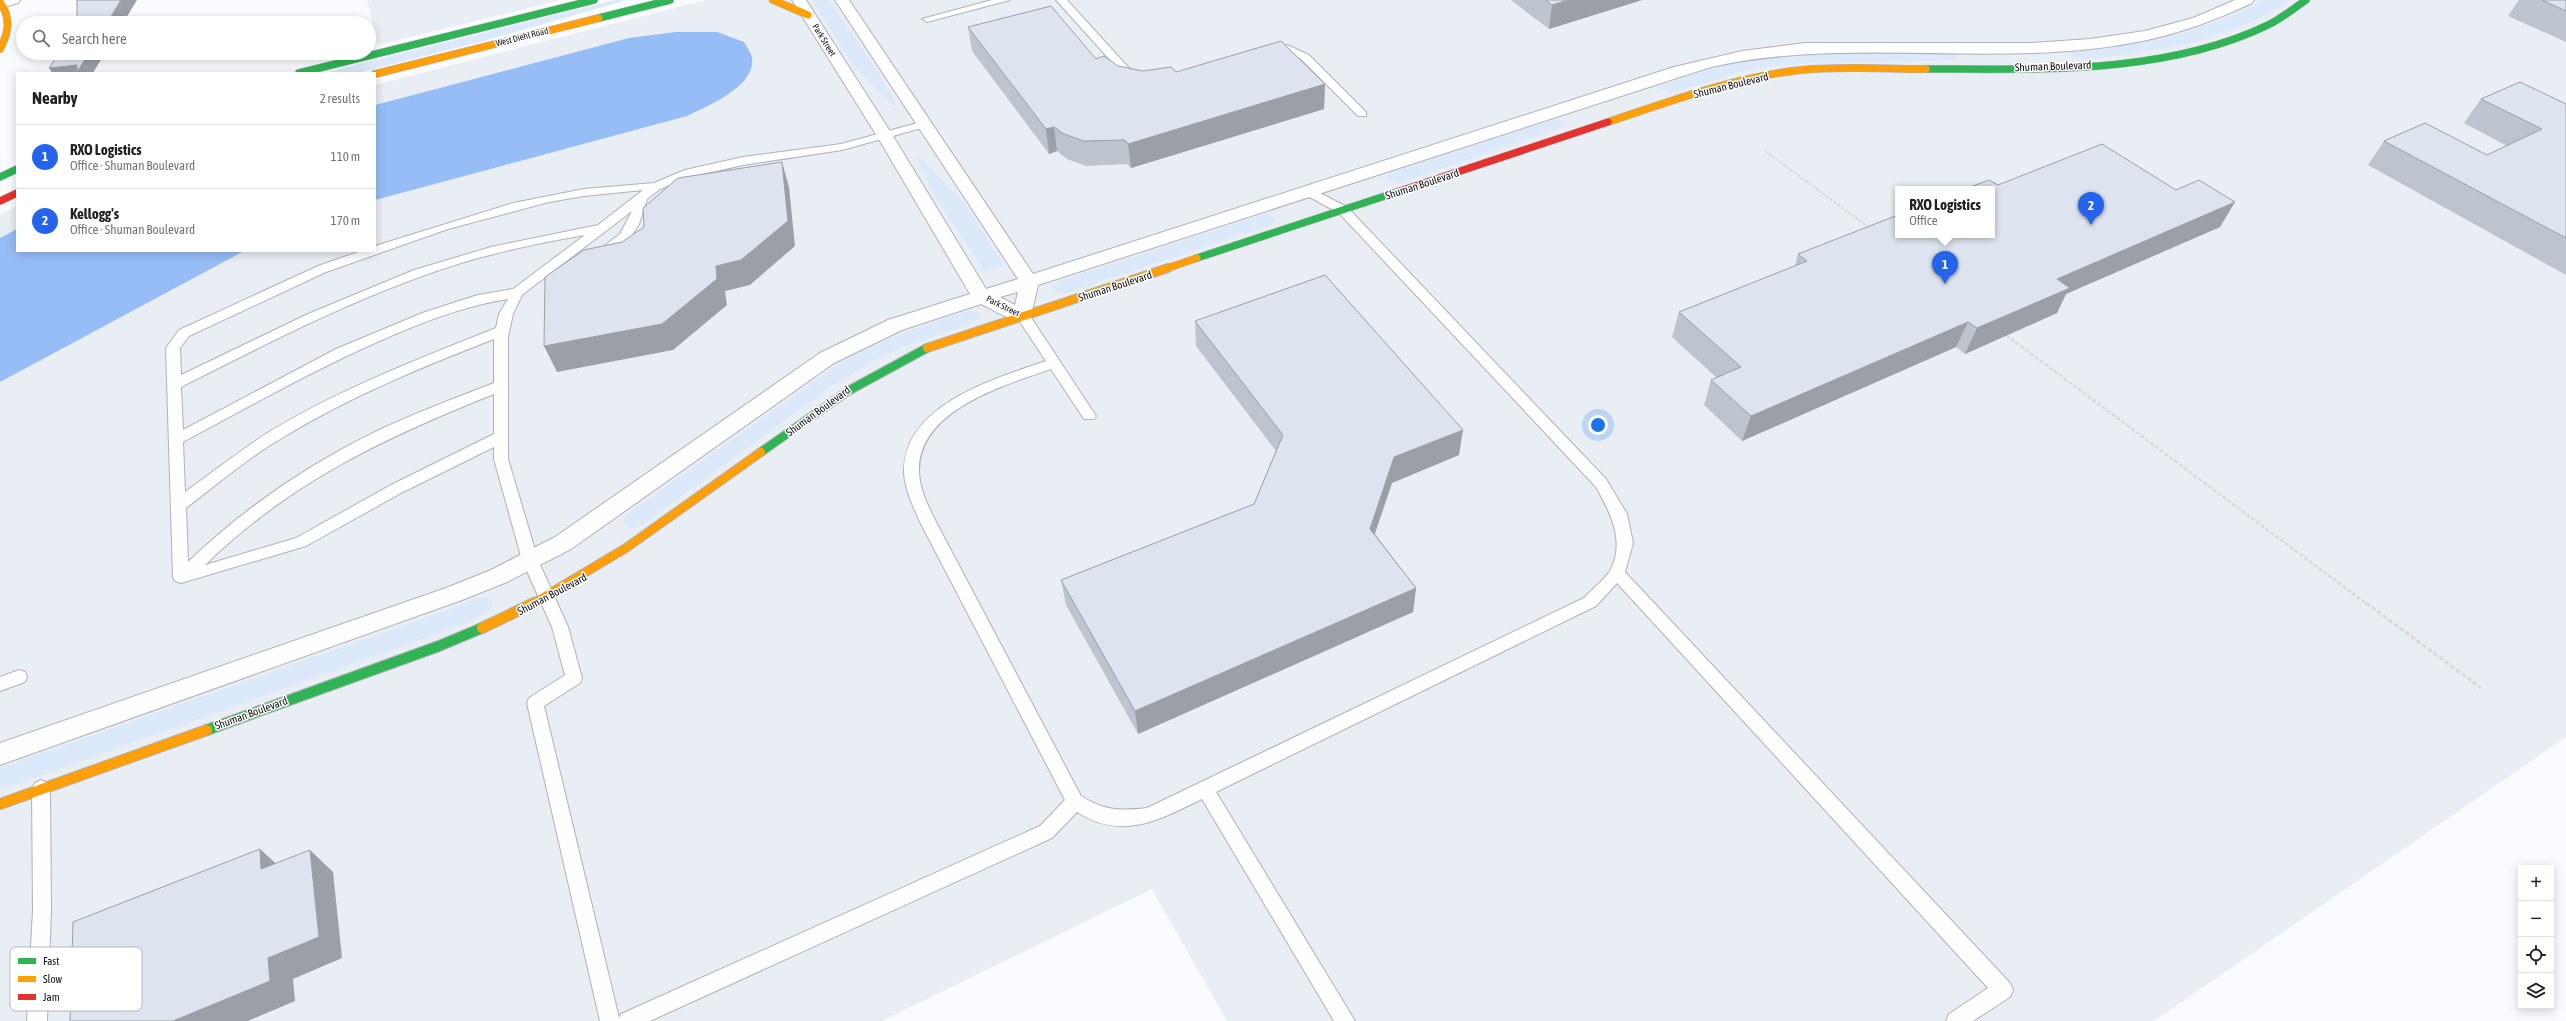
<!DOCTYPE html>
<html lang="en">
<head>
<meta charset="utf-8">
<style>
	:root { --surface:#fff; --page:#f6f6f6; --text:#202124; --muted:#757577; --line:#e0e0e0; --accent:#2563eb }
	body { margin:0; font-family:"Asap Condensed",sans-serif; background:var(--page); color:var(--text) }
	.controls { position:absolute; right:12px; bottom:12px; display:grid; overflow:hidden; border-radius:0px; box-shadow:0 2px 10px #0003 }
	.controls button { width:36px; height:36px; display:grid; place-items:center; padding:0; border:0; border-bottom:1px solid var(--line); background:var(--surface); color:var(--text); font:20px sans-serif }
	.you { position:absolute; left:1598px; top:425px; width:14px; height:14px; margin:-10px; border:3px solid #fff; border-radius:50%; background:#1a73e8; box-shadow:0 0 0 6px #1a73e833 }
	.badge { display:grid; place-items:center; width:26px; height:26px; border-radius:50%; background:var(--accent); color:#fff; font-size:13px; font-weight:700 }
	.pin { position:absolute; translate:-50% -33px; filter:drop-shadow(0 1px 2px #0008) }
	.pin::after { content:''; position:absolute; top:21px; width:14px; height:12px; background:inherit; clip-path:polygon(0 0,100% 0,50% 100%) }
	.popup { position:absolute; left:1895px; top:186px; width:100px; height:52px; box-sizing:border-box; display:grid; place-content:center; border-radius:0px; background:var(--surface); filter:drop-shadow(0 1px 3px #0005); font-size:13px; white-space:nowrap; color:var(--muted) }
	.popup b { font-size:15px; color:var(--text) }
	.popup::after { content:''; position:absolute; left:50%; top:100%; margin-left:-8px; border:8px solid transparent; border-top-color:var(--surface) }
	.list { margin:0; padding:0; list-style:none }
	h2 { display:flex; justify-content:space-between; align-items:center; height:52px; margin:0; padding:0 16px; font-size:17px }
	h2 small { font-size:13px; font-weight:400; color:var(--muted) }
	.list li { display:grid; grid-template-columns:26px 1fr auto; gap:12px; align-items:center; box-sizing:border-box; height:64px; padding:0 16px; border-top:1px solid var(--line) }
	.list b { display:block; font-size:15px; white-space:nowrap }
	.list p { margin:0; font-size:13px; white-space:nowrap; color:var(--muted) }
	.list em { font-size:13px; font-style:normal; color:var(--muted) }
	.icon { flex:none; width:22px; height:22px; fill:none; stroke:currentColor; stroke-width:2; stroke-linecap:round; stroke-linejoin:round }
	.map { position:relative; flex:none; width:2566px; height:1021px; overflow:hidden }
	.search { position:absolute; background:var(--surface); box-shadow:0 2px 10px #0003; left:16px; top:16px; width:360px; height:44px; display:flex; align-items:center; gap:10px; box-sizing:border-box; padding:0 14px; border-radius:22px; color:var(--muted); font-size:15px }
	.panel { position:absolute; background:var(--surface); box-shadow:0 2px 10px #0003; left:16px; top:72px; width:360px; height:180px; border-radius:0px }
	.map>svg:first-child { display:block }
	.built { fill:#e8eef4; fill-rule:evenodd }
	.green { fill:#dce9fa }
	.water { fill:#96bdf5 }
	.lines { fill:none; stroke-linecap:round; stroke-linejoin:round }
	.lane-casing { stroke:#b0b2b5; stroke-width:2 }
	.street-casing { stroke:#b0b2b5; stroke-width:2 }
	.fast-far2-casing { stroke:#b0b2b5; stroke-width:8 }
	.fast-far1-casing { stroke:#b0b2b5; stroke-width:10 }
	.fast-casing { stroke:#b0b2b5; stroke-width:12 }
	.slow-far2-casing { stroke:#b0b2b5; stroke-width:8 }
	.slow-far1-casing { stroke:#b0b2b5; stroke-width:10 }
	.slow-casing { stroke:#b0b2b5; stroke-width:12 }
	.jam-casing { stroke:#b0b2b5; stroke-width:8 }
	.path-far2 { stroke:#dadada; stroke-width:2; stroke-dasharray:3 1.5; stroke-linecap:butt }
	.path-far1 { stroke:#dadada; stroke-width:2.5; stroke-dasharray:4 2; stroke-linecap:butt }
	.path { stroke:#dadada; stroke-width:3; stroke-dasharray:4.5 2.5; stroke-linecap:butt }
	.lane { fill:#fefeff; fill-rule:evenodd }
	.street { fill:#fefeff; fill-rule:evenodd }
	.fast-far2 { stroke:#30b455; stroke-width:7 }
	.fast-far1 { stroke:#30b455; stroke-width:8 }
	.fast { stroke:#30b455; stroke-width:10 }
	.slow-far2 { stroke:#ff9f0a; stroke-width:7 }
	.slow-far1 { stroke:#ff9f0a; stroke-width:8 }
	.slow { stroke:#ff9f0a; stroke-width:10 }
	.jam { stroke:#e5322d; stroke-width:7 }
	.wall { fill:#bec4ce }
	.shaded-wall { fill:#9ba0a7 }
	.building { fill:#dde4ef; stroke:#9ba0a7 }
	.labels { text-anchor:middle; stroke-width:3; stroke-linejoin:round; paint-order:stroke }
	.far-street-label { font-size:9px; fill:#0f1013; stroke:#fff }
	.street-label { font-size:11px; fill:#0f1013; stroke:#fff }
	.key { fill:#fff; stroke:#b7b7b8; stroke-width:1 }
	.key-label { font-size:11px; fill:#0f1013 }
</style>
</head>
<body>
<div class="map">
<svg width="2566" height="1021" viewBox="0 0 2566 1021">
	<rect width="100%" height="100%" fill="#f9fbfe"/>
	<g class="built">
		<path d="M367,0H561L378,45Z"/>
		<path d="M706,0H2566V737L2154,1021H1227L1152,889L882,1021H0V215L17,206V251H375V85ZM1898,189H1992V235H1898Z"/>
	</g>
	<g class="green">
		<path d="M615,0H627L487,40L358,73H323Z"/>
		<path d="M812,0H829L881,77L896,105L893,106L852,63Z"/>
		<path d="M2264,0H2286L2287,3C2223,42 2160,51 2088,59H2078L2070,54L2074,50C2141,45 2204,33 2264,0Z"/>
		<path d="M1949,52L1956,54L1959,60L1808,63L1773,66L1747,70L1671,93L1659,90L1660,86C1683,78 1706,69 1729,63C1796,47 1880,53 1949,52Z"/>
		<path d="M1554,119L1560,120L1565,126L1400,183L1388,180L1387,176L1390,173Z"/>
		<path d="M916,157H920L965,204L1004,266L985,272L936,198Z"/>
		<path d="M1264,214H1271L1276,219L1273,224L1066,293L1053,291L1051,287L1059,281Z"/>
		<path d="M970,310L977,312L980,316L975,322L903,347L871,362L829,388L643,524L634,528L626,526L623,517L847,358C887,337 928,324 970,310Z"/>
		<path d="M479,597L490,599L493,604C487,619 446,630 431,636L0,790V768L454,608Z"/>
	</g>
	<g class="water">
		<path d="M676,32H717L744,42C747,47 752,54 752,59C755,87 707,106 687,116L375,200V105L629,38Z"/>
		<path d="M17,229V251H244L0,382V238Z"/>
	</g>
	<g class="lines">
		<defs>
			<g id="lane">
				<path d="M992,0H1010L927,22L922,19Z"/>
				<path d="M1056,0H1067L1137,77L1141,78V82L1129,81Z"/>
				<path d="M1287,45L1309,55L1366,112V116H1358L1301,59L1286,51L1268,55L1263,52Z"/>
				<path d="M925,121L929,122V126L842,150L743,165L689,177L660,189L647,199L639,224L629,240L605,256H597L595,253L620,234L632,211L522,295L513,314L508,337V459L538,560L568,627L582,678L580,683L544,706L619,1018L621,1014L1040,826L1065,800L920,522C913,506 904,488 904,470C905,404 996,378 1046,361L1016,316L1018,313H1028L1094,413L1096,416L1094,419H1084L1051,369C1006,385 919,409 919,470C919,488 928,506 936,522L1081,796C1105,811 1120,811 1147,808L1584,598C1592,589 1604,580 1610,571C1626,542 1610,512 1596,487L1339,213L1304,194L1302,191L1308,187L1347,207L1606,479L1627,514L1633,543L1625,572L2010,983L2013,990L2010,997L1973,1021H1946L1949,1014L1988,988L1617,583L1596,606L1216,792L1355,1021H1334L1202,799C1159,820 1122,841 1077,812L1052,838L650,1021H600L527,703L529,698L565,675L552,627L522,560L494,459V447L401,493L306,546L181,583L175,581L173,577L166,348L179,330L318,266L361,251H375V246L513,203L584,189L654,183L685,170L743,157L841,144ZM643,190L598,225L491,247L414,270L308,314L181,375L180,348L189,336L326,272L448,229L549,202L584,196ZM585,235L513,289L478,295L425,312L336,349L183,430L181,387C272,341 364,293 461,263C502,251 543,242 585,235ZM508,299L499,314L496,328C420,358 343,388 272,430C242,449 214,471 185,492L183,442C254,404 324,364 398,333C434,318 469,305 508,299ZM494,339V383C453,399 412,414 373,433C306,466 242,510 188,562L186,508C217,484 248,458 282,438C349,397 422,367 494,339ZM494,394V434L391,485L296,538L205,565C290,482 386,437 494,394Z"/>
				<path d="M19,670L25,672L27,677L25,682L0,691V677Z"/>
				<path d="M41,780L47,783L50,788L51,910L47,1021H27L33,910L32,788L35,783Z"/>
			</g>
			<g id="street">
				<path d="M0,0H20L18,3L1,8Z"/>
				<path d="M792,0H806L893,136L986,289L1018,279L835,0H849L1033,274L1674,67L1742,51L1805,43H2032L2090,39L2145,31L2193,18L2235,0H2254L2252,3C2218,19 2184,32 2147,40C2004,71 1855,35 1711,67L1038,285L1030,320C1014,325 995,310 981,304L902,330L834,363L571,549L507,582L462,600L0,765V743L446,588L491,570L555,537L820,353L888,320L970,294L877,136ZM1018,292L1015,305L1000,297Z"/>
			</g>
			<g id="fast-far2">
				<path d="M599,18L670,0"/>
				<path d="M1926,69C2039,69 2164,75 2268,25C2281,19 2294,8 2306,0"/>
				<path d="M299,73L594,0"/>
				<path d="M0,177L17,169"/>
				<path d="M1197,258L1397,192"/>
			</g>
			<path id="fast-far1" d="M761,452L848,391L927,348"/>
			<path id="fast" d="M207,730L439,646L482,628"/>
			<g id="slow-far2">
				<path d="M773,0L808,15"/>
				<path d="M0,2C11,18 9,32 0,49"/>
				<path d="M375,74L599,18"/>
				<path d="M1608,122C1671,101 1735,77 1801,70C1843,66 1885,69 1926,69"/>
				<path d="M1165,269L1197,258"/>
			</g>
			<g id="slow-far1">
				<path d="M927,348L1168,268"/>
				<path d="M532,604L626,548L761,452"/>
			</g>
			<g id="slow">
				<path d="M482,628L534,603"/>
				<path d="M0,804L207,730"/>
			</g>
			<g id="jam">
				<path d="M1397,192L1608,122"/>
				<path d="M0,201L17,193"/>
			</g>
		</defs>
		<use href="#lane" class="lane-casing"/>
		<use href="#street" class="street-casing"/>
		<use href="#fast-far2" class="fast-far2-casing"/>
		<use href="#fast-far1" class="fast-far1-casing"/>
		<use href="#fast" class="fast-casing"/>
		<use href="#slow-far2" class="slow-far2-casing"/>
		<use href="#slow-far1" class="slow-far1-casing"/>
		<use href="#slow" class="slow-casing"/>
		<use href="#jam" class="jam-casing"/>
		<path class="path-far2" d="M1765,151L1871,229"/>
		<path class="path-far1" d="M2006,335L2367,604"/>
		<path class="path" d="M2366,603L2481,688"/>
		<use href="#lane" class="lane"/>
		<use href="#street" class="street"/>
		<use href="#fast-far2" class="fast-far2"/>
		<use href="#fast-far1" class="fast-far1"/>
		<use href="#fast" class="fast"/>
		<use href="#slow-far2" class="slow-far2"/>
		<use href="#slow-far1" class="slow-far1"/>
		<use href="#slow" class="slow"/>
		<use href="#jam" class="jam"/>
	</g>
	<g class="wall">
		<path d="M1511,0H1642L1549,29Z"/>
		<path d="M2519,0H2566V42L2508,16Z"/>
		<path d="M968,27L1096,59L1118,66L1143,71L1176,72L1325,84L1324,109L1131,168L1127,164L1086,166L1067,159L1057,151L1049,154L972,51Z"/>
		<path d="M2481,99L2566,104V275L2368,165L2384,141L2487,155L2507,146L2464,123Z"/>
		<path d="M1998,185L2176,190L2235,202L2220,227L2066,294L2057,313L1965,354L1956,347L1742,441L1704,405L1711,380L1717,378L1672,337L1679,312L1795,266L1798,254Z"/>
		<path d="M1195,321L1459,455L1392,483L1375,534L1416,588L1413,612L1138,734L1066,605L1061,580L1254,504L1276,451L1196,346Z"/>
	</g>
	<g class="shaded-wall">
		<path d="M121,0H137L123,23H107Z"/>
		<path d="M1568,0H1642L1549,29L1552,5Z"/>
		<path d="M89,53H105L93,73H52L49,68L77,65Z"/>
		<path d="M1325,84L1324,109L1131,168L1128,144Z"/>
		<path d="M1054,127L1057,151L1049,154L1046,129Z"/>
		<path d="M782,162L789,187L795,246L750,285L725,291L727,305L673,350L557,372L544,346L716,266Z"/>
		<path d="M2235,202L2220,227L2066,294L2057,313L1965,354L1977,328L2057,279Z"/>
		<path d="M1968,322L1956,347L1742,441L1751,416Z"/>
		<path d="M1463,430L1459,455L1392,483L1368,553L1370,529L1394,457Z"/>
		<path d="M1416,588L1413,612L1138,734L1135,711Z"/>
		<path d="M260,849L284,871L261,869Z"/>
		<path d="M310,850L333,872L342,958L293,979L295,1001L248,1021H173Z"/>
	</g>
	<g class="building">
		<path d="M77,0H121L107,23H77Z"/>
		<path d="M1546,0H1568L1552,5Z"/>
		<path d="M2542,0H2566V11Z"/>
		<path d="M1051,6L1096,59L1104,56L1118,66L1143,71L1171,67L1176,72L1281,41L1325,84L1128,144L1125,140L1084,141L1064,134L1054,127L1046,129L968,27Z"/>
		<path d="M59,53H89L77,72V65L49,68Z"/>
		<path d="M2520,82L2566,104V238L2384,141L2425,123L2487,155L2542,129L2481,99Z"/>
		<path d="M2102,144L2176,190L2199,180L2235,202L2057,279L2070,288L1977,328L1968,322L1751,416L1711,380L1741,367L1679,312L1807,261L1798,254L1898,215V235H1992V189H1965L1989,180L1998,185Z"/>
		<path d="M782,162L788,221L741,260L716,266L717,279L662,324L544,346L545,277L584,250L622,242L644,227L643,208L678,178Z"/>
		<path d="M1325,275L1463,430L1394,457L1370,529L1416,588L1135,711L1061,580L1254,504L1283,435L1195,321Z"/>
		<path d="M260,849L261,869L310,850L319,937L268,958L270,981L173,1021H70L73,922Z"/>
	</g>
	<g class="labels">
		<g class="far-street-label">
			<text transform="translate(522 37) rotate(-14)" y="3">West Diehl Road</text>
			<text transform="translate(824 40) rotate(58)" y="3">Park Street</text>
			<text transform="translate(1003 306) rotate(26)" y="3">Park Street</text>
		</g>
		<g class="street-label">
			<text transform="translate(2053 66) rotate(-2)" y="4">Shuman Boulevard</text>
			<text transform="translate(1731 85) rotate(-14)" y="4">Shuman Boulevard</text>
			<text transform="translate(1422 184) rotate(-18)" y="4">Shuman Boulevard</text>
			<text transform="translate(1115 286) rotate(-18)" y="4">Shuman Boulevard</text>
			<text transform="translate(818 411) rotate(-36)" y="4">Shuman Boulevard</text>
			<text transform="translate(552 594) rotate(-28)" y="4">Shuman Boulevard</text>
			<text transform="translate(251 713) rotate(-20)" y="4">Shuman Boulevard</text>
		</g>
	</g>
	<rect x="10" y="947" width="132" height="64" rx="6" class="key"/>
	<rect x="18" y="958" width="18" height="6" fill="#30b455"/>
	<rect x="18" y="976" width="18" height="6" fill="#ff9f0a"/>
	<rect x="18" y="994" width="18" height="6" fill="#e5322d"/>
	<g class="key-label">
		<text x="43" y="965">Fast</text>
		<text x="43" y="983">Slow</text>
		<text x="43" y="1001">Jam</text>
	</g>
</svg>
<div class="controls">
<button>+</button>
<button>−</button>
<button><svg class="icon" aria-label="locate" viewBox="0 0 24 24"><circle cx="12" cy="12" r="6"/><path d="M12 2v4M12 18v4M2 12h4M18 12h4"/></svg></button>
<button><svg class="icon" aria-label="layers" viewBox="0 0 24 24"><path d="M12 4l9 5-9 5-9-5zM3 14l9 5 9-5"/></svg></button>
</div>
<div class="you"></div>
<div class="pin badge" style="left:1945px;top:284px">1</div>
<div class="popup"><b>RXO Logistics</b>Office</div>
<div class="pin badge" style="left:2091px;top:225px">2</div>
<div class="search"><svg class="icon" aria-label="search" viewBox="0 0 24 24"><circle cx="10" cy="10" r="6"/><path d="M15 15l6 6"/></svg>Search here</div>
<section class="panel">
<h2>Nearby<small>2 results</small></h2>
<ul class="list">
<li><span class="badge">1</span><div><b>RXO Logistics</b><p>Office · Shuman Boulevard</p></div><em>110 m</em></li>
<li><span class="badge">2</span><div><b>Kellogg's</b><p>Office · Shuman Boulevard</p></div><em>170 m</em></li>
</ul>
</section>
</div>
</body>
</html>
